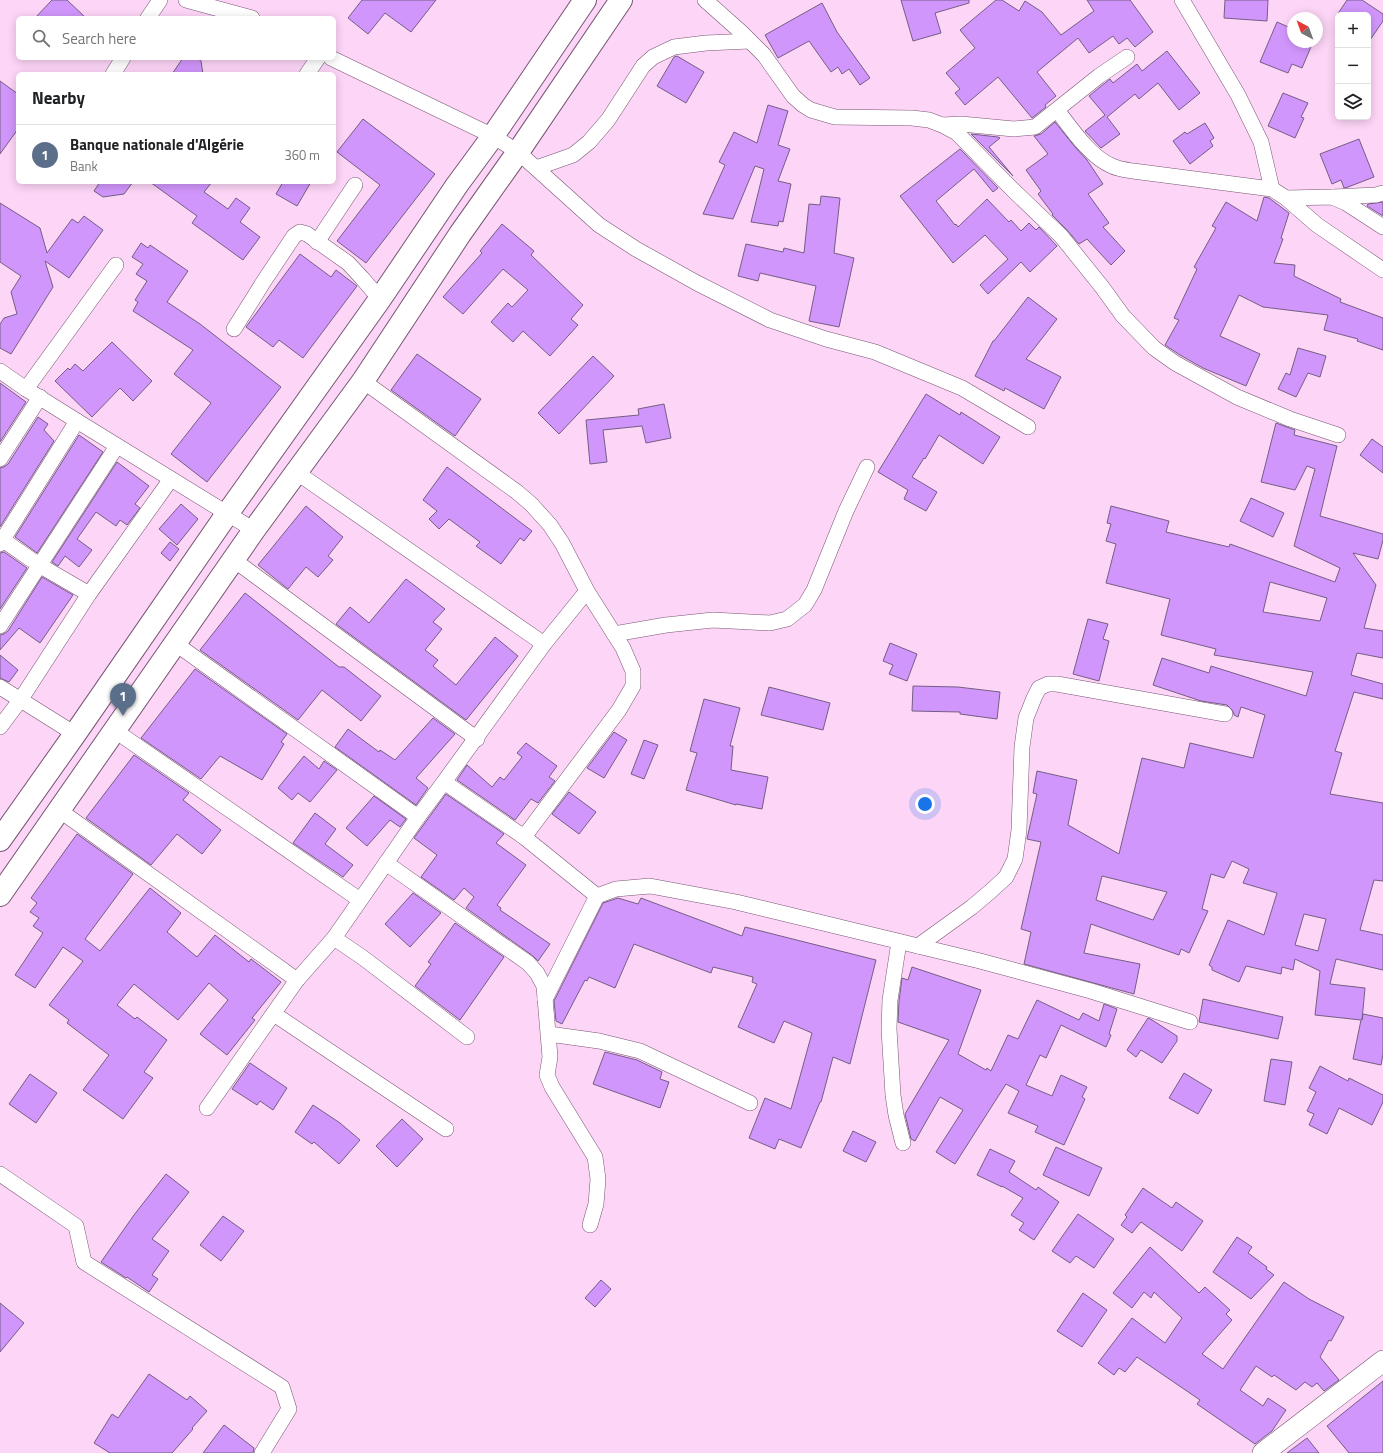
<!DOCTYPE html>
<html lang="en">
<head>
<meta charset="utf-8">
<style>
	:root { --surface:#fff; --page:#f2f2f2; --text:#202124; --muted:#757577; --line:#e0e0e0; --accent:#0f863f }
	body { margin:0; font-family:"Titillium Web",sans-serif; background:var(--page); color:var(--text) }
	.controls { position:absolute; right:12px; top:12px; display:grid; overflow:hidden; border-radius:6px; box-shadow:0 2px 10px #0003 }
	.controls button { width:36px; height:36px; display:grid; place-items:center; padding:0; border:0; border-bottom:1px solid var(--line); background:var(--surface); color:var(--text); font:20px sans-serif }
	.compass { position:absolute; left:1287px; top:12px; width:36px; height:36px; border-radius:50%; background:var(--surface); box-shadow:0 2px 10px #0003; rotate:319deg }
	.you { position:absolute; left:925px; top:804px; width:14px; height:14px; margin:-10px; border:3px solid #fff; border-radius:50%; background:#1a73e8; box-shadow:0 0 0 6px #1a73e833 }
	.badge { display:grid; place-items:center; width:26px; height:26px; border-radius:50%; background:var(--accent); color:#fff; font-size:13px; font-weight:700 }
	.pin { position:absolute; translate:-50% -33px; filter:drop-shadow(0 1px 2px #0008) }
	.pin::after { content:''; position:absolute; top:21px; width:14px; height:12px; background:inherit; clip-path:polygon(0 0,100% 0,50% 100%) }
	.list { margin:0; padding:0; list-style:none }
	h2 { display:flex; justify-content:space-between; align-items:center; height:52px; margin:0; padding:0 16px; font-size:17px }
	h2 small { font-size:13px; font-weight:400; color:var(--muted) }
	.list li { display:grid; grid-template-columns:26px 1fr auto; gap:12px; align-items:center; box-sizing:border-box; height:60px; padding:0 16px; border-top:1px solid var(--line) }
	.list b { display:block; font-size:15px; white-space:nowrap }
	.list p { margin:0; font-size:13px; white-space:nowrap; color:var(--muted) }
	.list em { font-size:13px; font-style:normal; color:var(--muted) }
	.icon { flex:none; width:22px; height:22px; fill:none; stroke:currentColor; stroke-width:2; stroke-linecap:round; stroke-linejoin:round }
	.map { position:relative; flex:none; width:1383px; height:1453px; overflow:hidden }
	.search { position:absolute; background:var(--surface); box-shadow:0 2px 10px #0003; left:16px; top:16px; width:320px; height:44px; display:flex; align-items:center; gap:10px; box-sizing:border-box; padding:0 14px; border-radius:6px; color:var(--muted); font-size:15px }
	.panel { position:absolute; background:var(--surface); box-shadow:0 2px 10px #0003; left:16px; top:72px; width:320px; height:112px; border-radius:6px }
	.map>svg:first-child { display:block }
	.building { fill:#d196fb; stroke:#745e84; fill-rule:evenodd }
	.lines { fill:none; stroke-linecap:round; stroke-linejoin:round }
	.street-casing { stroke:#785574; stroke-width:16 }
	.secondary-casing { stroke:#785574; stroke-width:22 }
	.primary-casing { stroke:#785574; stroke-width:24 }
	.street { stroke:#fff; stroke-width:15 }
	.secondary { stroke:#fff; stroke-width:21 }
	.primary { stroke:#fff; stroke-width:22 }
</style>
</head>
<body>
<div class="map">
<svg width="1383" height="1453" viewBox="0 0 1383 1453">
	<rect width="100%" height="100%" fill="#fdd5f7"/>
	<g class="building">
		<path d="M52,0H67L86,18H35Z"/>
		<path d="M362,0H436L411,32L385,13L368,34L348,18Z"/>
		<path d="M901,0H969V3L935,13L941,33L913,41Z"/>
		<path d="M996,0H1002L1019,11L1025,1L1042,12L1061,35L1094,11L1087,0H1130L1153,32L1135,47L1127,38L1119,44L1113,36L1089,53L1078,38L1037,72L1056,96L1045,105L1046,107L1032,118L998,77L965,105L955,93L960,89L946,73L975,48L960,30Z"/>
		<path d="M1225,0H1268L1267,21L1224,18Z"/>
		<path d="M1347,0H1362L1383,14V21L1368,43V15H1337Z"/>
		<path d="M822,3L837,32L870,78L860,85L849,69L842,74L838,67L831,72L809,41L778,58L765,35Z"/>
		<path d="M1277,22L1293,29V42H1313L1302,68L1292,64L1288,73L1260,62Z"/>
		<path d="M1167,51L1200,93L1179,110L1158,83L1139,99L1135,94L1107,117L1120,134L1101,148L1085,131L1105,115L1089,96L1110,79L1113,83L1137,64L1142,71Z"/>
		<path d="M677,56L704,72L686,103L657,86L674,57Z"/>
		<path d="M183,58H197L201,61L203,74H172Z"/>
		<path d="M0,81L18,94V129L0,154Z"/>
		<path d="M1283,93L1308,103L1301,117L1304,118L1295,138L1268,126Z"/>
		<path d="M768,105L788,111L778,145L790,149L778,181L791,184L783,222L779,221L778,226L751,222L764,169L755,166L733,219L703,214L725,165L719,162L734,132L757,143Z"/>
		<path d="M363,119L435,174L366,263L337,241L380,185L337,152Z"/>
		<path d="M1055,122L1075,147L1087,160L1103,184L1088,194L1109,223L1103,227L1125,251L1111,265L1087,239L1079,244L1067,230L1052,215L1053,214L1038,194L1041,191L1026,170L1048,154L1034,136L1041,134Z"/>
		<path d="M1205,123L1214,138L1210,141L1213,146L1190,164L1173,141L1185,132L1187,134Z"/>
		<path d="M971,134L998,137L1000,138L989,147L1013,176Z"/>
		<path d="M1359,139L1374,177L1348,187L1344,188L1341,180L1332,184L1320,154Z"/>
		<path d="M960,149L998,188L993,192L974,169L936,201L955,225L956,224L958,227L987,199L1009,222L1011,220L1021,231L1029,223L1036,230L1039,227L1057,246L1030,272L1021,262L988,294L980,285L1008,259L985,235L953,263L900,196Z"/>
		<path d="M100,182H133L124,194L103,197L94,191Z"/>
		<path d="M150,182H212L204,192L228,209L236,198L250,208L240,222L260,237L243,260L192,223L197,216Z"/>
		<path d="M283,182H311L297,206L276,194Z"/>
		<path d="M821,196L840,198L834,253L854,258L839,327L809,321L816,286L760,273L758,281L738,276L746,244L783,252L784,248L804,253L809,204L820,205Z"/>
		<path d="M1264,197L1269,198L1289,213L1281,238L1283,239L1274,263L1295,265L1294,276L1341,299L1340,302L1383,318V350L1357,341L1358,339L1324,330L1328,315L1263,307L1239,295L1220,336L1260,354L1246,386L1203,368L1180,355L1165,345L1179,320L1174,318L1197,269L1194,267L1216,228L1212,226L1226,202L1257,221Z"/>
		<path d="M1383,202V216L1367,206L1368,204Z"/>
		<path d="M0,203L40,228L47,253L72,219L78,223L84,216L103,230L69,278L45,261L53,287L11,354L0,348V324L4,318L17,314L11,292L21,276L0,262Z"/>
		<path d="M502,224L534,251L531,255L583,305L571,319L578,325L550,356L523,331L513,342L491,322L508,303L512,307L528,290L503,269L463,314L443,297L482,253L480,251Z"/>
		<path d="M141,243L148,248L150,245L188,271L167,302L200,324L281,387L207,482L171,454L211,403L174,374L193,350L133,311L138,302L135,300L147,281L136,274L143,264L132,257Z"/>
		<path d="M300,254L331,277L336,270L357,286L303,358L279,340L273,347L246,327Z"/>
		<path d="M1028,297L1057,319L1026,359L1061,377L1044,409L1005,388L1004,391L975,376L993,341H994Z"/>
		<path d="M112,342L152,381L133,401L120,388L92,417L55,381L68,368L70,370L75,364L83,371Z"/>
		<path d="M1298,348L1326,356L1320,377L1308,373L1296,397L1278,389L1286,373L1290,375Z"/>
		<path d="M417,354L481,399L455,436L391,390Z"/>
		<path d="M593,356L614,376L559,434L538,413Z"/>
		<path d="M0,383L26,402L0,442Z"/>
		<path d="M926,394L960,415L961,412L1000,437L983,464L939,435L925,459L924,458L912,477L937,492L926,511L904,499L908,490L878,472Z"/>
		<path d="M664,404L671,438L646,443L642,426L603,430L607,462L590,464L586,420L639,415L638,409Z"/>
		<path d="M38,417L48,424L44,430L54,441L0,527V468L4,467L8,464Z"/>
		<path d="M1276,423L1295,430L1294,435L1337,446L1320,516L1383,534V540L1378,559L1353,553L1376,585L1364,628L1383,631V658L1357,653L1351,675L1383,684V699L1354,692L1335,751L1342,753L1330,794L1383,803V881L1374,880L1360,930L1383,935V970L1336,959L1330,984L1365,988L1362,1020L1363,1014L1383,1018V1054L1381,1065L1353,1059L1361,1020L1315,1015L1320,971L1295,959L1293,970L1282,967L1281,974L1246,966L1239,982L1212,970V967L1209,965L1228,920L1264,935L1277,893L1243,883L1249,869L1232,861L1224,878L1211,874L1202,909L1208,911L1189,953L1181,949L1179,955L1091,924L1084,953L1140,964L1134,994L1024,964L1031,932L1021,929L1041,842L1027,839L1037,794L1033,793L1037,771L1077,780L1068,825L1119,854L1142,758L1184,768L1190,743L1253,758L1265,715L1241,707L1238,717L1234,715L1233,711L1227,705L1201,701L1153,685L1162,658L1209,673L1211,666L1306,696L1313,672L1214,655L1216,649L1161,635L1170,599L1106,583L1116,544L1106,541L1111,524L1107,523L1111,506L1169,521L1166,532L1229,547L1230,544L1335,582L1340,568L1294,546L1315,469L1307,466L1295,490L1261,482ZM1270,582L1327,598L1320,621L1263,612ZM1102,876L1167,892L1153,920L1096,900ZM1304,914L1326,919L1318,951L1295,945Z"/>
		<path d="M79,435L103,452L37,553L15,537Z"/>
		<path d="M1372,439L1383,447V473L1360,455Z"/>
		<path d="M117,462L149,486L135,504L140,508L127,525L120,520L116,526L96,512L77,539L92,550L79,567L65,556L58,566L52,562Z"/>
		<path d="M447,467L532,531L524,541L520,538L501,564L476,546L480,542L449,519L439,529L429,519L437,511L423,500Z"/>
		<path d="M1251,498L1284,513L1273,537L1240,521Z"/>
		<path d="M181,504L198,519L177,545L159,529Z"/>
		<path d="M306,506L343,537L328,556L333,560L318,577L306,567L288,589L258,565Z"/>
		<path d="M170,542L179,549L170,561L161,553Z"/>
		<path d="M4,552L27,568L0,609V553Z"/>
		<path d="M42,577L73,595L40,643L19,628L0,650V635L4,634L8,631Z"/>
		<path d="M406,579L445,609L433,622L442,629L425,650L438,660L433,666L456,685L495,637L518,656L466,720L336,624L350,607L369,623Z"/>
		<path d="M245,593L339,667H344L381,696L361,721L322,690L298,720L200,650Z"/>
		<path d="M1088,619L1108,624L1103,639L1109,641L1099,681L1073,674Z"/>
		<path d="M890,643L917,654L907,681L889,674L893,665L883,661Z"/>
		<path d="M0,655L18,670L9,682L0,678Z"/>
		<path d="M195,669L287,734L281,742L284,744L262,780L220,756L201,779L141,738Z"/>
		<path d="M913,686L958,687L1000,692L997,719L960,714V712L912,711Z"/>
		<path d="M769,687L830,703L823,730L761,715Z"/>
		<path d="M704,699L740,708L730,746H733L731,770L768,777L762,809L736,804V805L686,790L697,753L690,751Z"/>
		<path d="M433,718L455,734L416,778L428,788L416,805L335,747L348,729L379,752L380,750L395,760Z"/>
		<path d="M614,732L627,740L604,778L587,768Z"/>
		<path d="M644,740L658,745L644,779L631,774Z"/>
		<path d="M526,743L557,766L549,777L555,781L538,803L531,799L515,820L457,780L467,765L492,787L500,777L504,780L522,757L517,753Z"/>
		<path d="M134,755L189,793L183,800L221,830L202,854L177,834L151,865L86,818Z"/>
		<path d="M304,756L319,769L324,761L337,770L310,802L298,793L292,800L278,788Z"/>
		<path d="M569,792L596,812L579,834L552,814Z"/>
		<path d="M446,794L504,834L496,843L526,865L497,905L501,908L500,910L550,944L538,961L533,956L466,908L474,897L464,888L454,900L421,877L437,855L414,838Z"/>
		<path d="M374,796L406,819L400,827L390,820L367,846L346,828Z"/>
		<path d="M315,813L336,829L325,844L353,865L343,877L293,843Z"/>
		<path d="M77,834L133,874L85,939L100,951L150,888L181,913L167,932L197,957L215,935L249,962L251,959L281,982L252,1018L255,1020L227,1055L200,1034L228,1000L209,983L178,1020L134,984L117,1005L135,1019L137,1017L167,1040L144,1072L153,1078L123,1119L83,1090L109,1055L67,1023L69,1020L49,1005L83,961L63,947L35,988L15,975L43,933L33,926L39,918L30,912L37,903L31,898Z"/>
		<path d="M413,893L441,913L410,947L385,924Z"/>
		<path d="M618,898L638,904L641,898L742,936L745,927L876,960L850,1064L833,1057L821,1102H820L801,1148L779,1139L775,1149L749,1138L765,1098L791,1109L812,1033L784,1021L774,1043L738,1027L757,984L752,982L753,977L713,967L711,973L634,944L615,988L589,977L587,981L585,980L562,1024L556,1021L554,1001L603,903Z"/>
		<path d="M455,923L504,957L460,1020L415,986L431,964L428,962Z"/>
		<path d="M912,967L981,990L958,1054L986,1070L987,1068L991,1071L1008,1035L1018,1039L1037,1000L1079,1020L1083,1013L1099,1021L1104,1004L1117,1009L1109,1034L1111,1035L1106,1047L1061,1025L1046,1058L1040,1055L1026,1085L1052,1096L1061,1075L1087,1087L1082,1097L1085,1099L1064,1145L1035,1132L1038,1126L1008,1113L1019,1091L1006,1084L955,1164L936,1152L963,1110L940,1097L915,1141L911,1139L905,1114L949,1040L898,1022L899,1001L902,978L908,980Z"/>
		<path d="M1203,999L1283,1017L1278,1039L1199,1022Z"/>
		<path d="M1148,1018L1152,1020L1177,1036V1041L1162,1063L1141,1050L1136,1057L1127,1050Z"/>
		<path d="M605,1052L637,1060L662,1072L660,1079L669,1082L660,1108L593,1084Z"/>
		<path d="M1271,1059L1292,1062L1285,1105L1264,1101Z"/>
		<path d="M250,1063L287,1088L273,1110L260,1101L257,1105L232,1089Z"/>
		<path d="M1320,1066L1348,1081L1349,1078L1383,1095V1102L1372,1125L1339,1108L1327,1134L1309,1125L1314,1114L1307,1111L1316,1092L1309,1088Z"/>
		<path d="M1184,1073L1212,1090L1198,1114L1169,1098Z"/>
		<path d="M30,1074L57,1093L36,1123L9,1104Z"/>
		<path d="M313,1105L340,1123L360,1140L339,1164L314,1142L312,1144L295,1132Z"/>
		<path d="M402,1119L423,1139L397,1167L376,1146Z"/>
		<path d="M853,1131L876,1142L866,1162L843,1151Z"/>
		<path d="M1056,1147L1102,1168L1089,1196L1043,1175Z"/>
		<path d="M990,1149L1015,1161L1009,1172L1036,1190L1038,1187L1059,1202L1034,1240L1019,1230L1024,1223L1011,1215L1023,1198L1002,1186V1187L977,1175Z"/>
		<path d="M166,1174L189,1192L152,1239L169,1251L152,1275L158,1279L149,1292L127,1277L126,1278L101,1262L134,1215Z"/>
		<path d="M1143,1188L1172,1208L1176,1202L1203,1221L1182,1251L1141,1222L1132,1233L1121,1225L1127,1217L1125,1215Z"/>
		<path d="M1078,1214L1114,1239L1094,1268L1076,1256L1070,1263L1052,1251Z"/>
		<path d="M223,1216L244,1231L221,1261L200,1245Z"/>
		<path d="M1237,1237L1252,1247L1248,1253L1267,1267L1266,1269L1274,1275L1251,1299L1213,1272Z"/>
		<path d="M1150,1247L1199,1293L1205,1287L1230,1310L1226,1314L1232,1320L1202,1354L1223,1369L1284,1282L1309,1299L1344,1317L1331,1341L1329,1340L1320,1357L1339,1380L1324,1391L1317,1383L1312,1387L1305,1382L1296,1390L1274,1375L1272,1377L1256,1366L1240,1390L1263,1406L1268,1398L1286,1410L1272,1431L1255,1444L1197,1404L1200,1400L1137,1357L1125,1372L1119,1368L1114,1375L1098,1363L1132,1318L1165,1343L1182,1318L1154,1292L1151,1298L1144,1292L1132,1308L1113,1293Z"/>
		<path d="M601,1280L611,1289L595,1307L585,1298Z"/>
		<path d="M1083,1293L1107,1310L1082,1347L1057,1331Z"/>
		<path d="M0,1303L24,1323L0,1352Z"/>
		<path d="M149,1374L187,1400L190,1396L207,1411L192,1428L193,1429L172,1453H110L94,1443L112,1414L118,1418Z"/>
		<path d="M1383,1381V1453H1349L1327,1426Z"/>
		<path d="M224,1425L254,1448L253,1453H203Z"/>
		<path d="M1307,1438L1319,1453H1287Z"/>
	</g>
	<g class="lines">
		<defs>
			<g id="street">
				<path d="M186,0L252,18"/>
				<path d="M705,0L741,32L764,55L793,96L803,105L811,110L835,117L912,118L929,120L942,125L957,133L1012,189L1061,236L1102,287L1123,316L1154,348L1175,363L1237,397L1290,419L1338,435"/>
				<path d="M1182,0L1238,95L1261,142L1272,189"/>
				<path d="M148,18L160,0"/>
				<path d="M331,58L493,136L518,152L599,225L636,249L697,283L770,320L826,339L875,352L962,388L1028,427"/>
				<path d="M113,74L123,58"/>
				<path d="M307,74L318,58"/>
				<path d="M1057,110C1071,128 1090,157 1112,166C1118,169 1126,170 1133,171L1272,189L1286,198L1317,225L1383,270"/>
				<path d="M943,125L961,124L1014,129L1035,127L1099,76L1127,57"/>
				<path d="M536,168L573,155L589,142L608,120L643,66L653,57L674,47L706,43L750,41"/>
				<path d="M1333,197L1376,195L1383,193"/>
				<path d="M1286,198L1332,197L1346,203L1383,227"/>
				<path d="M317,242L355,185"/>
				<path d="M234,329L264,281L294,236L300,232L307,234L348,263L362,278L380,299"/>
				<path d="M0,371L26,389L77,421L254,530"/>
				<path d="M363,381L517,492L531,504L550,525L562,543L587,591L623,648L633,671V686L619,710L524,837L444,782L544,644L587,591"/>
				<path d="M26,389L116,265"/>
				<path d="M0,459L40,397"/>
				<path d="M296,472L544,644"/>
				<path d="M0,538L39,565L89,594"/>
				<path d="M0,544L77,421"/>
				<path d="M234,560L477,739"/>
				<path d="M0,626L117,446"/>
				<path d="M614,634L666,625L713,620L770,623L787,619L805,605L814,590L846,511L867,467"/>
				<path d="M176,644L418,817L444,782"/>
				<path d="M0,687L75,734"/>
				<path d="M0,727L21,699L89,594L171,479"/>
				<path d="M114,730L360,900"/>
				<path d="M59,810L297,980"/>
				<path d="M418,817L334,938L362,957L467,1037"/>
				<path d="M524,837L597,896"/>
				<path d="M386,863L528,963L537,973L544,986L550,1057L547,1075L552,1087L595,1157L598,1179L596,1204L590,1225"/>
				<path d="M899,942L890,1000L889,1029L893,1095L896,1115L903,1143"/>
				<path d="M918,946L972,907L992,890L1006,877L1015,859L1019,830L1022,747L1026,718L1034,698L1039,688L1048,684H1057L1225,714"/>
				<path d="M545,999L597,896L616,889L650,886L736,902L980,961L1091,991L1190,1022"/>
				<path d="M274,1014L446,1129"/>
				<path d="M549,1034L599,1041L640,1051L750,1103"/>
				<path d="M207,1108L297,980L334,938"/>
				<path d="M0,1174L76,1226L84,1262L282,1387L289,1409L262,1453"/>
			</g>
			<path id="secondary" d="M1263,1453L1383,1361"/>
			<g id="primary">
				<path d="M0,840L75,734L227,514L380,299L457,185L493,136L585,0"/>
				<path d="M0,895L254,530L363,381L460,234L518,152L621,0"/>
			</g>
		</defs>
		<use href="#street" class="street-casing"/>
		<use href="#secondary" class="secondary-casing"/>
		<use href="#primary" class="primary-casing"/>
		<use href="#street" class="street"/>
		<use href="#secondary" class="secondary"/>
		<use href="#primary" class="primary"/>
	</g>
</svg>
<div class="controls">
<button>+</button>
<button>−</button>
<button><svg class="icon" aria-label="layers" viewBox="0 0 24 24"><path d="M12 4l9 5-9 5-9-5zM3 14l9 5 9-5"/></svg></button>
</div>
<svg class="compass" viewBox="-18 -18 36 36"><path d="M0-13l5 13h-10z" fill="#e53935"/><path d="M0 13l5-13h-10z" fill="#757577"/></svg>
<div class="you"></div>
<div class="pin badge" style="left:123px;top:716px;background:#5c6f8a">1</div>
<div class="search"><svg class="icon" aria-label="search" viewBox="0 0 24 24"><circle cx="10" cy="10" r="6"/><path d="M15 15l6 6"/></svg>Search here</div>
<section class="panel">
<h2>Nearby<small></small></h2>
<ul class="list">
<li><span class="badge" style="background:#5c6f8a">1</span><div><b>Banque nationale d'Algérie</b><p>Bank</p></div><em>360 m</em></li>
</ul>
</section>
</div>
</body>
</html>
